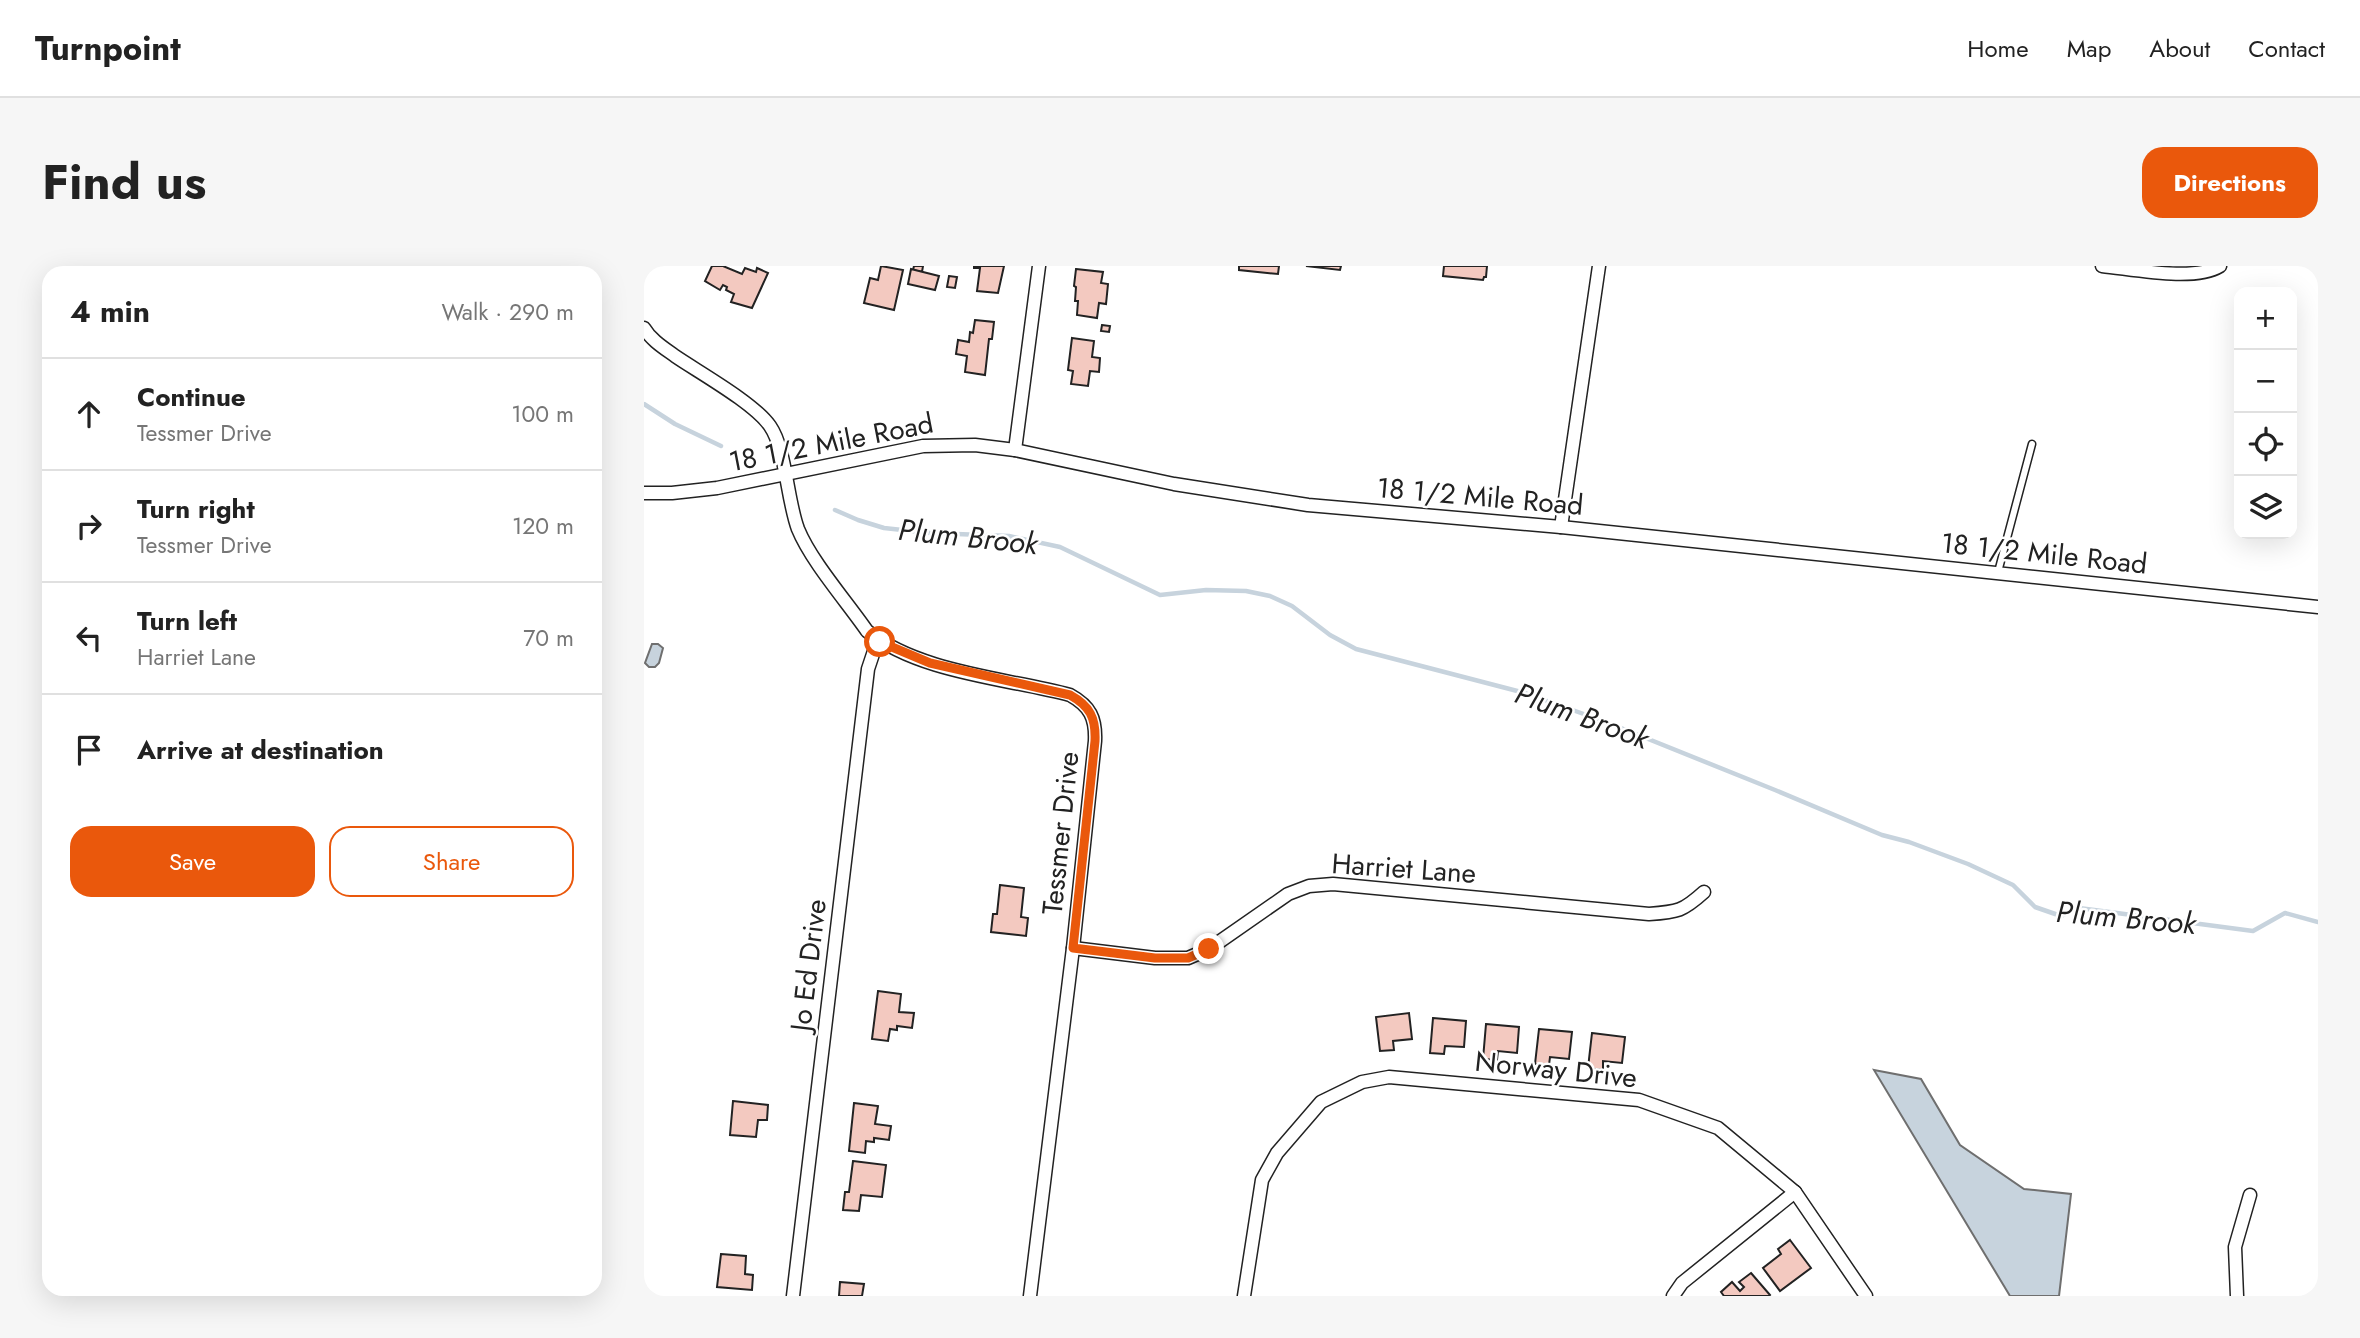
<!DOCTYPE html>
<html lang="en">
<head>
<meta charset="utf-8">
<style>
	:root { --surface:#fff; --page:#f6f6f6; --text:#222; --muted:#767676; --line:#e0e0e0; --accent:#ea580c }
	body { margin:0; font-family:Jost,sans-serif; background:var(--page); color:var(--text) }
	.controls { position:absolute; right:21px; top:21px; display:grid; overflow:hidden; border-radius:14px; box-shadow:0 7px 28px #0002 }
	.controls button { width:63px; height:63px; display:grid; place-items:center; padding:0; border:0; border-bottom:2px solid var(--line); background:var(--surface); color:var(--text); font:35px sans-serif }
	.stop { position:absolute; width:21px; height:21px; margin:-16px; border:5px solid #ea580c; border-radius:50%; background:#fff }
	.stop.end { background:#ea580c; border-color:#fff; box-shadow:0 2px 7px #0008 }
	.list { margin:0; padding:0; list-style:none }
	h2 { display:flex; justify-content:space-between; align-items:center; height:91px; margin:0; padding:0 28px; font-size:30px }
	h2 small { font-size:23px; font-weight:400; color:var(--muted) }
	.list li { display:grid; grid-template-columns:46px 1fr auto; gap:21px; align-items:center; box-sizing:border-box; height:112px; padding:0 28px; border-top:2px solid var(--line) }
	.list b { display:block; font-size:26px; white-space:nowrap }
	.list p { margin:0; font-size:23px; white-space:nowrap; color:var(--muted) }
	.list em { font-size:23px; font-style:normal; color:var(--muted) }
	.actions { display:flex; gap:14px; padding:21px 28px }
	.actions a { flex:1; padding:16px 0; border:2px solid var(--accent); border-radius:21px; text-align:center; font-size:24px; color:var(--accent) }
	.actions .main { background:var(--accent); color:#fff }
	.icon { flex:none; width:38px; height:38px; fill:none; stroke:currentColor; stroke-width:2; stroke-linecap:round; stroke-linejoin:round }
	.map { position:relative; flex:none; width:1674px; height:1030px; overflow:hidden; border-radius:21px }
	header { display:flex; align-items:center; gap:42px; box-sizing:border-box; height:98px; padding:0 35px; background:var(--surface); border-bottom:2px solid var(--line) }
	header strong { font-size:33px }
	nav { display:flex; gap:38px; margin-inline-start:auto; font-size:24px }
	.intro { display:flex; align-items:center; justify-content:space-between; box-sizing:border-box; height:168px; padding:0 42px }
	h1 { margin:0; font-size:49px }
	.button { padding:18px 32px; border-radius:21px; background:var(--accent); color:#fff; font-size:24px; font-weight:700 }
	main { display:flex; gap:42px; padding:0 42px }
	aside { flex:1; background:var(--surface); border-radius:21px; box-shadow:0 7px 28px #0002 }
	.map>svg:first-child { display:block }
	.water { fill:#c7d3dd; stroke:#6f6f6f; stroke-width:2 }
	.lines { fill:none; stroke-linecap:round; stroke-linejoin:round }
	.stream { stroke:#c7d3dd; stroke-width:4.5 }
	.building { fill:#f3c9c0; stroke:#222; stroke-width:2 }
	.lane-casing { stroke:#222; stroke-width:9 }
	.street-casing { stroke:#222; stroke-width:15 }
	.lane { stroke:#fff; stroke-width:6 }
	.street { stroke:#fff; stroke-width:12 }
	.route { stroke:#ea580c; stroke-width:9 }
	.labels { text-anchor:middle; stroke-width:5; stroke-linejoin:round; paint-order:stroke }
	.street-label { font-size:28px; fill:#222; stroke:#fff }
	.water-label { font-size:30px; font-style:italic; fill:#222; stroke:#fff }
</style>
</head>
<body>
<header>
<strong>Turnpoint</strong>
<nav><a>Home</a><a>Map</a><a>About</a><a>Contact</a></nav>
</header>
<div class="intro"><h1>Find us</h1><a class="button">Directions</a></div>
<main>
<aside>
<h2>4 min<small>Walk · 290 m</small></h2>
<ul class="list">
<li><svg class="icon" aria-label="ahead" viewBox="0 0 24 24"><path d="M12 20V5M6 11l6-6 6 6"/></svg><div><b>Continue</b><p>Tessmer Drive</p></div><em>100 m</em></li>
<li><svg class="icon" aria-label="right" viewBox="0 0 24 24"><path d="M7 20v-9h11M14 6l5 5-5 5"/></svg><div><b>Turn right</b><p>Tessmer Drive</p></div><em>120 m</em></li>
<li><svg class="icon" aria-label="left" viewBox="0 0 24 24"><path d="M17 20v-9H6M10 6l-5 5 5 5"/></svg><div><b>Turn left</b><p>Harriet Lane</p></div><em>70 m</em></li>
<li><svg class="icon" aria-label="arrive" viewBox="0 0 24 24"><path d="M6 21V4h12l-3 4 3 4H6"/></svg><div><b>Arrive at destination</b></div></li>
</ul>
<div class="actions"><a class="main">Save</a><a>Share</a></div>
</aside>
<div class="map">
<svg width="1674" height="1030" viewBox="0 0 1674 1030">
	<rect width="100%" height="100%" fill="#fff"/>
	<g class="water">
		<path d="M8,378H14L19,382L15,397L11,401H5L1,397Z"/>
		<path d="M1230,804L1277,813L1316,879L1380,923L1427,928L1415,1030H1366Z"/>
	</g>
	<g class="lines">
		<g class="stream">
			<path d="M0,138L31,158L77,180"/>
			<path d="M191,244L214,254L240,262L286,267L365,270L416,281L516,329L562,324L602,325L626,330L648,340L686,369L712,383L881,427L962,456L1131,524L1238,569L1265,576L1324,598L1369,619L1391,641L1417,650L1435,642L1609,665L1641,647L1674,656"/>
		</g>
	</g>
	<g class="building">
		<path d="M68,0H79L98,8L101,2L112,6L113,2L124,7L108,42L87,36L90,28L82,24L83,21L79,19L76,24L61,15Z"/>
		<path d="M237,0L259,4L250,44L220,37L226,12L234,14Z"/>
		<path d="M270,0H279L278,6L269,4Z"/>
		<path d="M330,0H360L354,27L333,25L336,2H330Z"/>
		<path d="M595,0H635L634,8L595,4Z"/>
		<path d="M662,0H697L696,4Z"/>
		<path d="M800,0H843L842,11H840L839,14L799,10Z"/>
		<path d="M267,3L295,10L291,24L264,18Z"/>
		<path d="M432,3L459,6L457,17L464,18L462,38L455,37L453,52L433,49L434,35H431L432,21L430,20Z"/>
		<path d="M305,10L313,11L311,22L303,21Z"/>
		<path d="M331,54L350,56L348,73H345L341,109L321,106L323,90L312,88L314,74L325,76L326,66L329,67Z"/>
		<path d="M458,59L466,60L465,66L457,65Z"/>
		<path d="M428,72L450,75L448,91L456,92L455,106L446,105L444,120L427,118L429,105L424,104Z"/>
		<path d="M356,619L380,622L377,651L384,652L382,670L347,666L349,648H353Z"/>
		<path d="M234,725L257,728L255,746L270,747L268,762L253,760V764L246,763L244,775L228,773Z"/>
		<path d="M765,747L768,773L749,775L750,784L736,785L732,751Z"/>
		<path d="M789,752L822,755L820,781L801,780L800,788L786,787Z"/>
		<path d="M842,758L875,761L873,787L854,785L853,794L839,793Z"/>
		<path d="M895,763L928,766L925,793L906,791L905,799L891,798Z"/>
		<path d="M948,767L981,771L978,797L959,795V804L944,802Z"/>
		<path d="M89,835L124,839L123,854H114L112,871L86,869Z"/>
		<path d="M210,837L234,840L231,858L247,860L245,874L230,872V876L222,875L221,887L205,885Z"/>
		<path d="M209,895L242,899L238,931L217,929L215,945L199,944L201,926H205Z"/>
		<path d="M1146,974L1167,1002L1136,1025L1119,1002L1137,988L1134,983Z"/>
		<path d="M77,988L102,990L101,1008L109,1009L108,1024L73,1021Z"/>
		<path d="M1107,1007L1126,1029L1125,1030H1080L1077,1026L1088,1016L1096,1025L1100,1021L1095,1016Z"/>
		<path d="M196,1016L220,1018L218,1030H195Z"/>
	</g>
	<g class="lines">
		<defs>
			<path id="lane" d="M1354,306L1388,178"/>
			<g id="street">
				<path d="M1458,0C1489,3 1550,16 1576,0"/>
				<path d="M0,62C7,74 20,82 31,90C56,107 110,137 126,160C142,183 143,234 154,263C167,295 203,336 223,365C276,407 362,412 426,429C446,440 452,452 451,475L429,682L386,1030"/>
				<path d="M371,184L395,0"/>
				<path d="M0,227H28L73,222L279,180L331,179L371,184L530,218L664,239L917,261L1674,341"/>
				<path d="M917,261L955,0"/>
				<path d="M429,682L511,692H544L565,683L644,628L665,620L689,618L1005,648C1034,646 1039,645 1060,626"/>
				<path d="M149,1030L224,403L230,385L236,376"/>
				<path d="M600,1030L618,914L633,887L677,836L718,816L745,811L995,834L1074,862L1151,926L1222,1030"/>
				<path d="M1029,1030L1038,1017L1151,926"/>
				<path d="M1593,1030L1591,981L1606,929"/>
			</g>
		</defs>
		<use href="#lane" class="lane-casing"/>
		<use href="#street" class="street-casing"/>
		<use href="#lane" class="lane"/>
		<use href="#street" class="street"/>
	</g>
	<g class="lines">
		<path class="route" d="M236,376L286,397L426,429C446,440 452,452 451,475L429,682L511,692H544L565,683"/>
	</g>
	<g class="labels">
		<g class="street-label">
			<text transform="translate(187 176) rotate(-11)" y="10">18 1/2 Mile Road</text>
			<text transform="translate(836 230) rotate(5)" y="10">18 1/2 Mile Road</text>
			<text transform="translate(1400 287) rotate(6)" y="10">18 1/2 Mile Road</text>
			<text transform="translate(416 567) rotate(-84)" y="10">Tessmer Drive</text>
			<text transform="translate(760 602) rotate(4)" y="10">Harriet Lane</text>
			<text transform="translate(164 699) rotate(-83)" y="10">Jo Ed Drive</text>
			<text transform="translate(912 803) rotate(6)" y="10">Norway Drive</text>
		</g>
		<g class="water-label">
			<text transform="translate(324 271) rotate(6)" y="10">Plum Brook</text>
			<text transform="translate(938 450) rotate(20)" y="10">Plum Brook</text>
			<text transform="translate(1482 652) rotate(5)" y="10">Plum Brook</text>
		</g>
	</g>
</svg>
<div class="controls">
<button>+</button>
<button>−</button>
<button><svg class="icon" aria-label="locate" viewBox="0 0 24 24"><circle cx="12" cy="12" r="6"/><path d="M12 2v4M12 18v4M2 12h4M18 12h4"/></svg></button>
<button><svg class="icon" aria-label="layers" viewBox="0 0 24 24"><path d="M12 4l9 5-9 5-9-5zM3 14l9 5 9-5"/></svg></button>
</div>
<div class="stop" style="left:236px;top:376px"></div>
<div class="stop end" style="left:565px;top:683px"></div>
</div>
</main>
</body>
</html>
